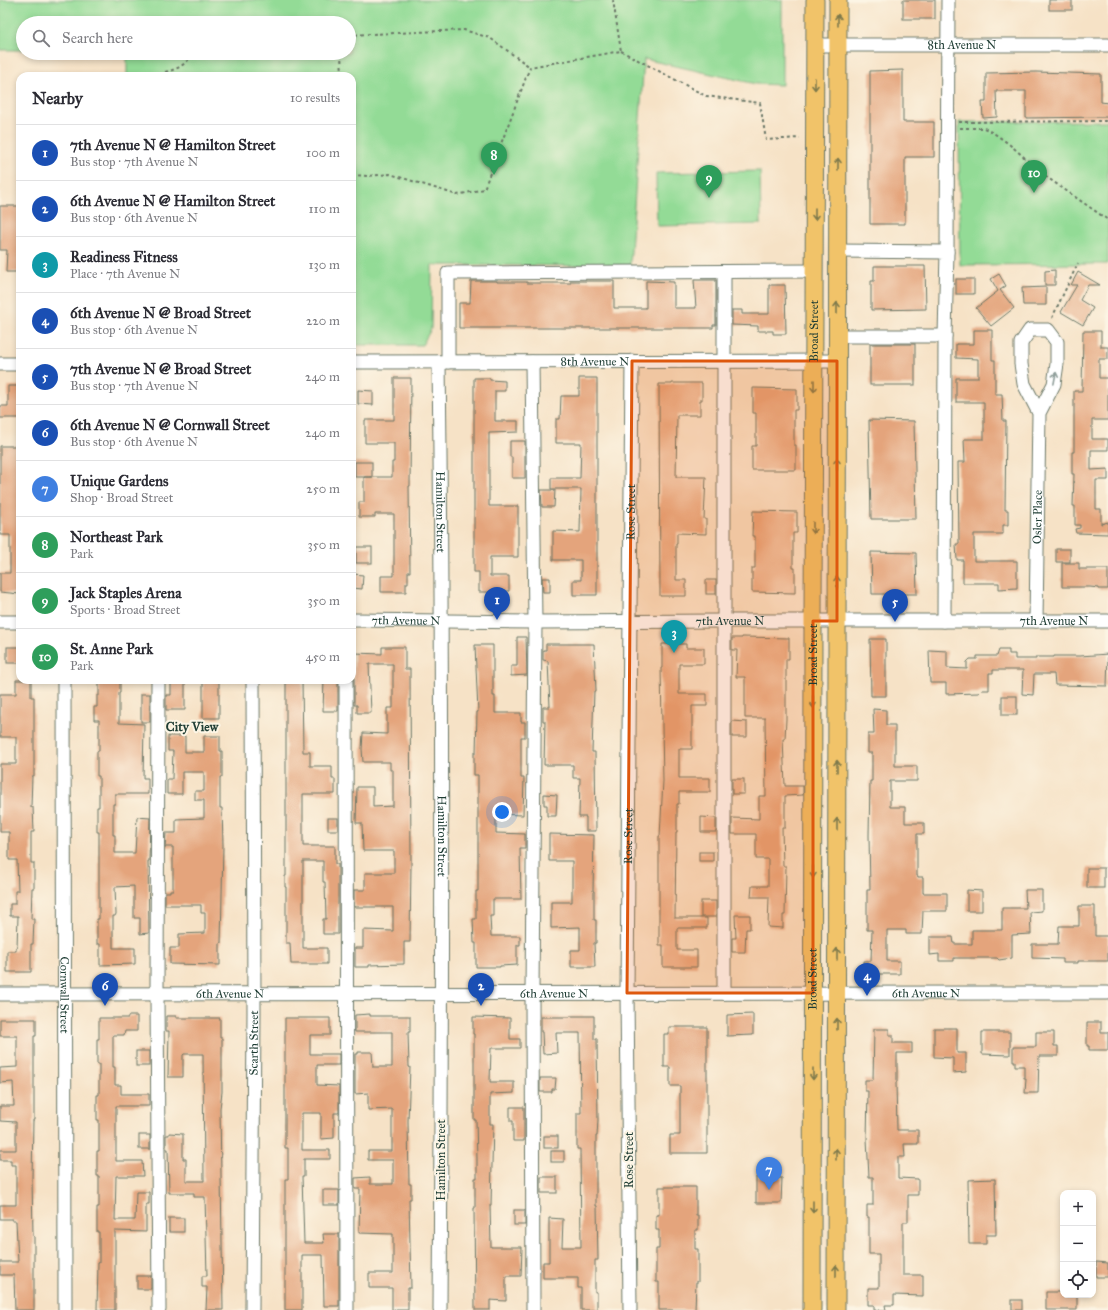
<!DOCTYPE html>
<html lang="en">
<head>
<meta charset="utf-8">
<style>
	:root { --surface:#fff; --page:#f7f7f7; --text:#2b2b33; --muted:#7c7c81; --line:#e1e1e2; --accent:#2563eb }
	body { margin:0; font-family:"IM FELL Great Primer",serif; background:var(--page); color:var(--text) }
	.controls { position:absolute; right:12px; bottom:12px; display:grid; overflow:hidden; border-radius:8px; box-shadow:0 2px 6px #0003 }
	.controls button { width:36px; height:36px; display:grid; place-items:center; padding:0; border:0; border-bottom:1px solid var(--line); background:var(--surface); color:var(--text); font:20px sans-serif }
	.you { position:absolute; left:502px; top:812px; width:14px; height:14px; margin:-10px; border:3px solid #fff; border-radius:50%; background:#1a73e8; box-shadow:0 0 0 6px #1a73e833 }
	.badge { display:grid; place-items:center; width:26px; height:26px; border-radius:50%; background:var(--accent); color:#fff; font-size:13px; font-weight:700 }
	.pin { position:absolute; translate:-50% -33px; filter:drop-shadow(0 1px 2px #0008) }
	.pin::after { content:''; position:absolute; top:21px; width:14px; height:12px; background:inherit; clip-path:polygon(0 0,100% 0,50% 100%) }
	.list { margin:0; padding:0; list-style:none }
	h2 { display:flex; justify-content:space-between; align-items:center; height:52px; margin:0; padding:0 16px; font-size:17px }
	h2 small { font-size:13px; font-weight:400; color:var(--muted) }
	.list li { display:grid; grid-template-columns:26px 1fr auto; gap:12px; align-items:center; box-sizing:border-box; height:56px; padding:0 16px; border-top:1px solid var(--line) }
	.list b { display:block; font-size:15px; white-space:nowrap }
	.list p { margin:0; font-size:13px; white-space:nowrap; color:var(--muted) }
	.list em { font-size:13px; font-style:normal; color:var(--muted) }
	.icon { flex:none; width:22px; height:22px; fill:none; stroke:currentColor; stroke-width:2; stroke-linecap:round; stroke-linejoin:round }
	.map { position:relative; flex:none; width:1108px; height:1310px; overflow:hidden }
	.search { position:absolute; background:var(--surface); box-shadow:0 2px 6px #0003; left:16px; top:16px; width:340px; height:44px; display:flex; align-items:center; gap:10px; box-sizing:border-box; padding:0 14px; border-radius:22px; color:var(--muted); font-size:15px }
	.panel { position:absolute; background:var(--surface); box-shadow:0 2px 6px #0003; left:16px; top:72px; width:340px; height:612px; border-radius:12px }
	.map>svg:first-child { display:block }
	.green { fill:#93db96; stroke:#598c65 }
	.building { fill:#e4a47b }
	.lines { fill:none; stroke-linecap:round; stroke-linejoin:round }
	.minor-casing { stroke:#6a7767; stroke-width:15 }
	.major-casing { stroke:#6a7767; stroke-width:19 }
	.path { stroke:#6a7767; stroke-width:2; stroke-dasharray:3 3; stroke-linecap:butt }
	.minor { stroke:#fff; stroke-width:13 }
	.major { stroke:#f1c369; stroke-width:17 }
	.oneway { stroke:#7d794c }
	.oneway2 { stroke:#8f9e9a }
	.marked { fill:#de580e; fill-opacity:0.2; stroke:#de580e; stroke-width:3; stroke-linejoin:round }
	.labels { text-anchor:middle; stroke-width:4; stroke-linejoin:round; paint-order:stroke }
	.street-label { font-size:12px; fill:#1f3d34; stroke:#fcf5e5 }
	.neighbourhood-label { font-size:13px; font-weight:bold; fill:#1f3d34; stroke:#fcf5e5 }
</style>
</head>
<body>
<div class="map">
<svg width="1108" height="1310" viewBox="0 0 1108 1310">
	<rect width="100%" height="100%" fill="#fcf5e5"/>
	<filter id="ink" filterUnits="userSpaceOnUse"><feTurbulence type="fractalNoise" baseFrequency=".025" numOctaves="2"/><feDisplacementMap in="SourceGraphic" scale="8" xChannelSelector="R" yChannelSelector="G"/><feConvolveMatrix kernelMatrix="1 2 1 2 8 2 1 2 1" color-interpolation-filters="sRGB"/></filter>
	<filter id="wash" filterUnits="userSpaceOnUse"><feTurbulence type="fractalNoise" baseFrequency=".012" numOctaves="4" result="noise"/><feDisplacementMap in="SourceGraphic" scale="16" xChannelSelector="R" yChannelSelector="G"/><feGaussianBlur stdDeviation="0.9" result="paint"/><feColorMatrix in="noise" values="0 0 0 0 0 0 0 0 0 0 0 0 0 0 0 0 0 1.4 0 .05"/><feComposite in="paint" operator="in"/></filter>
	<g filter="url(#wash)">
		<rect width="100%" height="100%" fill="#f6e2c6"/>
		<g class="green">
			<path d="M0,0H782V85L756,84L644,59L630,266L432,265L431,329L422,345H352V76H127V53H349V23H23V50H0Z"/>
			<path d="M1108,121V264L960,265L959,122Z"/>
			<path d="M760,171L761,224L657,226L656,173Z"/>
		</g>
		<g id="blocks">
			<g class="building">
				<rect x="903" y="0" width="32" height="19"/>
				<rect x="1049" y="0" width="23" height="10"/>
				<path d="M903,70V122H934V157H905V224H870V71Z"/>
				<path d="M1036,72L1101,74V102L1108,103V117L1026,118V91H996L997,117L983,118L982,102H986V73Z"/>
				<path d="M0,206H20V272H6L7,250H0Z"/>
				<path d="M874,266H925L926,309L871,310V281H874Z"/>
				<path d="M1055,270V285H1045V271Z"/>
				<path d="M1078,272L1100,285H1088L1080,300L1093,308L1083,325L1061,312L1077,285H1071Z"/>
				<path d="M999,274L1006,286L1000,290L1014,308L991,326L976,308L998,291L991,279Z"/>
				<rect x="956" y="279" width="18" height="15"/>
				<path d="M694,280H716V325H713V328H459V303H470L471,281H497V282H527V283H571V281H614V308H646V281L674,282V308H696Z"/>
				<path d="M769,285H785L786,334H773V331H758V326L732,325V310H742V314H769Z"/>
				<path d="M1046,287V305H1023L1022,288Z"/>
				<path d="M974,330H992V360H995V394H1002L1003,421H1006L1005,510H1008V525H1003V534H974V561H1017V588L999,589V583H963V560H957L956,544H959L958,462H965L964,439H984V402H956V378H978V359L956,358V344H974Z"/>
				<path d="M1083,331H1101V347H1108V359H1099V378H1108V420H1092V439H1108V450H1091V470L1108,469V480H1096V509H1101V524L1108,522V534L1076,533L1075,529L1080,528V525H1075V506H1073L1074,474H1072V452H1074V391H1082Z"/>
				<rect x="870" y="344" width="45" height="41"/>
				<path d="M394,378H411L410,486H409L410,572H408V583H406V592H381V576H394V514H375V517H359V502H364V477H392V462H394V443H365V420H394Z"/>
				<path d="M474,378H490V380L505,381V391H495V421H518V432L489,433V506H518V557H490V576H509V591H501V592H479V572H474Z"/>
				<path d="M579,378H597V595H573V580H581V560H553V531L580,532L581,489H551V478H580L581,443H556V419H560L561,396H579Z"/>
				<path d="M672,383H702V400H700V415H677L676,477H706L704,519H706V534L677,533V544H676V580H686V596H660L659,384H672Z"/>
				<path d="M8,386H20V418H0V406H8Z"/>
				<path d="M753,388L797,389V410H794V445H796V470H752V446H756V413H753Z"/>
				<path d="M358,390L373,391V405L358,404Z"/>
				<path d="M869,420L914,421L916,519H871Z"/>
				<path d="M510,441H525V478H512V457H510Z"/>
				<path d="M0,446H20V594L0,592V573H10V535H0Z"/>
				<rect x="355" y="462" width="17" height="15"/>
				<path d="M541,490H555L554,507H542Z"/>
				<path d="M753,511L797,512V533H793V568H795V593L752,592V568H755V536H752Z"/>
				<rect x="356" y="547" width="16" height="16"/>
				<rect x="1056" y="549" width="14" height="13"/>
				<path d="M871,552L916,553L917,594H872Z"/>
				<path d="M1062,563H1079V569H1108V589H1099V588L1090,587H1062Z"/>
				<path d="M353,574L363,575L362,589L353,588Z"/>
				<path d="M542,578H550V592H543Z"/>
				<rect x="706" y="580" width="10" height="14"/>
				<path d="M517,637H526L527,675L511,676V666H517Z"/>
				<path d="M742,637L789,638V659H786V719L785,739H783L785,786H803V795L785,796V828H782L783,866H786L785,915H783V928L768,927L769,897H751L752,886H768V859H756V834H732V818L759,819V796H766L765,718H745V677H736L737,650H732V638H742Z"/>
				<path d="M870,639H886V696H871Z"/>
				<path d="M546,644H594L596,691H594L592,752H595L596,831H586V817H579L580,778H573V765H544L545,721H543V707H550L548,661L543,660V650H546Z"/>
				<path d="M662,644H686V648H704V664H679V694H707V706H692V749H679V778H710V792H679V804H677V832H676L675,918H707V928H677V950H697V967H663V945H659V836H660L663,781L661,668H662Z"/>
				<path d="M475,645H493V696H495V713H521V722H525V737H521V778H524L523,815L496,814V833L525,834V848H520L521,899H493V916H490L491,936H520V945H517V965L500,966V967H476V943H474L473,919H476V891H478V775H474V753H476L477,712H478Z"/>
				<rect x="7" y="647" width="13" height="16"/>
				<path d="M382,647H405V669H410L411,864L410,942H404V964L369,965V967H355V948H363V930L393,931V907H354V890H365V873H394V851H363L362,823H356L357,787H373V807L393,806V770H390V762H363L362,749L363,733L387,734V708H393V664H369L371,713H357V705H354V653L382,654Z"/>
				<path d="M929,650L947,651V668L967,669V662L970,659H977V656H997L999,650H1009V654H1015V659H1036V657H1054V656H1080L1108,654L1107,686L1055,685L1054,674H1034L1033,695L1022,694L1023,670H993V673H989V690H982L978,693L946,694V683H930Z"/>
				<path d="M16,680H31V697H34V776H32L31,807H33L34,832H31V863H34V888H32L31,919H34L33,944H31V972H7V951H16V947H17L18,916H10V904H15V891H18L17,860H9V832H0V764H16V737H0V694H16Z"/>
				<path d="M99,680H120V693H119V723L144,724L143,778H148V794H115V804H113V835H115V853H135L137,817L150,818L149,861H148L149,933L140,934V918H134V886L115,887L116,914L115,916H113V948H135V964L100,965V944H97V919H99V832H97V807H99V776H97V751H99V720H94V707H97V696H99Z"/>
				<path d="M171,680H185V710H166V695H171Z"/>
				<rect x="203" y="680" width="16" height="38"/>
				<path d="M286,680H302L303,752H310V766H332V779H335V794H303V846H335V864H338V934H323V919H326L325,882H323V861H303V948H327V964H291L290,943H286V887H285V876H286Z"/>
				<path d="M324,680H338V711H323Z"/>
				<rect x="141" y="694" width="9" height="28"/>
				<rect x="1002" y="696" width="15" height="19"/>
				<path d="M873,709L886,710V725H895V766H917V781H890V807H905V823H924V834H917V876H918V877H923V893H947V911H923L922,934H906V930H887V961H900V974H864V961H871L872,930H867V890H870L869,835L870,781H872V753H868V734H874Z"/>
				<path d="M732,721L747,722V737H732Z"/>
				<path d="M168,736H185V752H204V736H220V751H222V777H220V808H222L223,845L221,943H220V965L170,964V948H179V934L205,933V913H201V905H165V892H170V890H173V847H165L166,833H176V819L204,818V800H195V791H204V772H182V794H167V779H172L173,751H168Z"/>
				<rect x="732" y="779" width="12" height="15"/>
				<path d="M544,794L557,795L556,816H547V805H544Z"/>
				<path d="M701,817L716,818V832H701Z"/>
				<rect x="328" y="818" width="10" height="12"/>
				<path d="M549,834L594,835L593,891H594V920H596V943H594L595,967H571V950H580V927L551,928V902H572V861H549Z"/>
				<rect x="699" y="852" width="14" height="9"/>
				<rect x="1087" y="868" width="17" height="20"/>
				<path d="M967,890L982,891V911H967Z"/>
				<path d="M1025,890H1042V911L1030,912L1031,934L1012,935V958L999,960L997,958H954V961H939V954L930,955V937H953L954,944H972V930H1002V908H1026Z"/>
				<rect x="701" y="901" width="15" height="16"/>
				<path d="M1079,906H1095V936H1108V961H1078V963H1063V959L1032,958V944H1058L1059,926H1079Z"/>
				<path d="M735,915H750V929H746L745,952H732V938H736Z"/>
				<path d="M370,1014V1016H410V1032H408L409,1067H410L408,1121L409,1184H411V1199H409L411,1288H408V1310H392V1288H369V1273H393V1234L359,1233L360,1189H355V1178L370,1177V1184H393V1160H368V1151H392V1109L368,1110V1093L355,1094V1054H358V1052H372L373,1067H392V1032H355V1015Z"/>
				<path d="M753,1014V1035L727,1036V1015Z"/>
				<path d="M128,1016H137V1031H125L124,1035H113V1067H115V1085H121V1094H149V1106H116V1161H142L143,1176H116L115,1220H135L136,1192H149V1204H146V1232L115,1231V1310H97L98,1263H99V1232H97V1207H99V1176H97V1151H99V1120H97V1095H99V1064H97V1039H99V1018H128Z"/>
				<path d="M166,1016H176V1018H220V1038H222V1092L220,1108L223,1310H206L207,1287H202V1276H207L205,1197H194V1193H169L168,1149H166V1135H169V1133L183,1134V1159H186V1181H204L203,1054H184L183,1055V1077H168L169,1031H166Z"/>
				<path d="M570,1016H594V1039H597L598,1120L597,1136H596V1206H597L598,1260H595V1292H597V1310H581V1288H578V1278H543V1262H549V1218L563,1219L562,1247H581L580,1149H577V1113H581L580,1033H556L557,1053L543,1054L542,1032H541V1017H570Z"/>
				<path d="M473,1017L510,1018V1039H520V1048H491L490,1082H514V1093L490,1094V1124H493L491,1205H490L491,1247H522L521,1276H506V1301L490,1300V1310H475L474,1208H475V1178H477V1159L476,1120H474V1034H473Z"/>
				<path d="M285,1018H330V1035H310V1054H339V1065H317V1085L339,1086V1113H334V1138L321,1139V1113H302V1150H330V1159H304V1176H302L304,1243H324L323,1234H339V1306H324L323,1255H302V1310H285V1179H288V1148H285Z"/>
				<path d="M0,1019H36V1036H34V1120H33L32,1178L33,1236H34V1310H15L14,1275H0V1262H18L16,1221H12V1219H0V1205H16V1165H11V1160H0V1150H16V1122L0,1121V1106H14L13,1082L0,1083V1068L17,1067V1036H0Z"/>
				<path d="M1087,1022H1101V1032H1108V1050H1089V1046H1087Z"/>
				<path d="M669,1027H707V1153H670V1135H680V1086H670V1067H664V1034H669Z"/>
				<path d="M934,1028H957V1053H966V1072L953,1073V1058L934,1057Z"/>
				<path d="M874,1029H889V1035H893V1043H912V1053H897V1082H896L897,1130H918V1144H904L905,1157H898V1178L918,1179V1195H908V1222H903V1275H923V1296L894,1295V1305H885L886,1310H874V1305H868V1288H879V1254H869V1217H867V1205H873V1177H869L867,1139L868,1091H865V1080H873Z"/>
				<path d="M982,1032H1010V1055L982,1054Z"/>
				<path d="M1036,1032H1054V1046H1058V1056H1039L1038,1093H1025L1026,1078H1024V1066H1015V1061H1013V1047H1036Z"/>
				<rect x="136" y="1051" width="13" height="15"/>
				<path d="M540,1078H556L555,1089H552V1092H540Z"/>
				<path d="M510,1107H524V1141H513V1121H510Z"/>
				<rect x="139" y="1135" width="11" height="14"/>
				<rect x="544" y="1136" width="14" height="12"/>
				<rect x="551" y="1151" width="13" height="11"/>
				<rect x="541" y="1177" width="16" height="16"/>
				<path d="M756,1177L782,1178L781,1203H756Z"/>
				<path d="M995,1179L996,1235H986V1244H969L968,1180Z"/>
				<path d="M659,1187H696V1215H698V1230H695V1249H698V1282H696L695,1310H659V1282H656V1249H659V1230H656V1215H659Z"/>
				<rect x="323" y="1190" width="16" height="15"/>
				<rect x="514" y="1210" width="11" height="15"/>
				<rect x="169" y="1218" width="15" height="14"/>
				<path d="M1096,1262L1108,1263V1277H1096Z"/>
				<rect x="137" y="1276" width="14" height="13"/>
				<path d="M1046,1292H1063V1295H1077V1310H1046Z"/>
				<rect x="1012" y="1300" width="10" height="10"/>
			</g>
		</g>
	</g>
	<g filter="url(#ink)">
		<use href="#blocks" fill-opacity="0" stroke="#6a7767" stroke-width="1"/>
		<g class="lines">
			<defs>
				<g id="minor">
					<path id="s1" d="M816,45H1108"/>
					<path d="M837,251L947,252L945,336H837"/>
					<path d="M947,252L948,0"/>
					<path d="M724,272V993"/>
					<path id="s2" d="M352,362L837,361"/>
					<path id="s3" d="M439,362C443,678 442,994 440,1310"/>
					<path d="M448,362V273L815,271"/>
					<path d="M532,362L535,622L532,993L533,1310"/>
					<path d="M0,364H20"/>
					<path id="s4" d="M352,620L535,622L724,621H1108"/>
					<path d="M944,621L945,336"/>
					<path id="s5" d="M1036,621L1039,413L1054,384L1057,364V342L1048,330H1030L1021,343V364L1024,384L1039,413"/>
					<path d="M0,622H20"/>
					<path id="s6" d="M64,680L65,1310"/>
					<path d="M158,680L157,994L159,1310"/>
					<path d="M346,680L347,1310"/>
					<path id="s7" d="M0,994L1108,993"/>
					<path id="s8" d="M252,1310L254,1012L253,680"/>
					<path id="s9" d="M630,1310L627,993L632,361"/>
				</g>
				<g id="major">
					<path id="s10" d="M812,1310L813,621L815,0"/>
					<path d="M836,1310L838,0"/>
				</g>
			</defs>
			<use href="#minor" class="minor-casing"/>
			<use href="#major" class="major-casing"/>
			<g class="path">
				<path d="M349,35L464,30L490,38L530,67"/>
				<path d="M621,51L706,96L760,103L766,140L800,138"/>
				<path d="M341,53L342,76"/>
				<path d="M165,72C179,69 186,64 194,53"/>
				<path d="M959,122L1108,121"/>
				<path d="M960,128H984L995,134L1009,144L1048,178L1108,220"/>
				<path d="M352,175L368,176L390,174L457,195L484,189L530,67L621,51L613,0"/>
				<path d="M1052,318L1078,263"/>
			</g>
			<use href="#minor" class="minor"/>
			<use href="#major" class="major"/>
		</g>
		<defs><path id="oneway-shaft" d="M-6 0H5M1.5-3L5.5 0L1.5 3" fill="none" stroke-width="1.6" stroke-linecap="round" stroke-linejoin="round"/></defs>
		<g class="oneway">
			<use href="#oneway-shaft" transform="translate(838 20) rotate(-90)"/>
			<use href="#oneway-shaft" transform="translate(815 84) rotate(90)"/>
			<use href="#oneway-shaft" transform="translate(838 164) rotate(-90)"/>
			<use href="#oneway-shaft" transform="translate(815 214) rotate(90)"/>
			<use href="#oneway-shaft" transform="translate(837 308) rotate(-90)"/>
			<use href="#oneway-shaft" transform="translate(814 386) rotate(90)"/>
			<use href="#oneway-shaft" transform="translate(837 464) rotate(-90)"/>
			<use href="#oneway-shaft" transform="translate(813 528) rotate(90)"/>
			<use href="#oneway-shaft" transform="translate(837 582) rotate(-90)"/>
			<use href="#oneway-shaft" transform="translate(813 702) rotate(90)"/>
			<use href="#oneway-shaft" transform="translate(837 766) rotate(-90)"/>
			<use href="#oneway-shaft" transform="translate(837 824) rotate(-90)"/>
			<use href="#oneway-shaft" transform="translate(813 872) rotate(90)"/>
			<use href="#oneway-shaft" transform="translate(837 954) rotate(-90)"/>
			<use href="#oneway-shaft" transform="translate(837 1024) rotate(-90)"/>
			<use href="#oneway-shaft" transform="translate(813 1074) rotate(90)"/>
			<use href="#oneway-shaft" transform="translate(836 1154) rotate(-90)"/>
			<use href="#oneway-shaft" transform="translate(813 1207) rotate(90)"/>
			<use href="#oneway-shaft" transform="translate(836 1271) rotate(-90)"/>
		</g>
		<use class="oneway2" href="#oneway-shaft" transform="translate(1055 378) rotate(-79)"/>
	</g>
	<path class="marked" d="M632,361H837V621H813V993H627Z"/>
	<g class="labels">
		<g class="street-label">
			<text dy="4" stroke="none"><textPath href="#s1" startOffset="146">8th Avenue N</textPath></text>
			<text dy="4" stroke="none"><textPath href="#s10" startOffset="979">Broad Street</textPath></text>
			<text dy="4" stroke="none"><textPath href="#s2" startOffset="243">8th Avenue N</textPath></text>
			<text dy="4" stroke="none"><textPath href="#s3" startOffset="150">Hamilton Street</textPath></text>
			<text dy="4" stroke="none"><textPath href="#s9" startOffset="798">Rose Street</textPath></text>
			<text dy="4" stroke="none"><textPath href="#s5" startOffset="104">Osler Place</textPath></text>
			<text dy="4" stroke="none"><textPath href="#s4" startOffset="54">7th Avenue N</textPath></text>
			<text dy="4" stroke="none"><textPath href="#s4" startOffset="378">7th Avenue N</textPath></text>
			<text dy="4" stroke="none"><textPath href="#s4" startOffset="702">7th Avenue N</textPath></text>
			<text dy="4" stroke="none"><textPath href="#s10" startOffset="655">Broad Street</textPath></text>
			<text dy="4" stroke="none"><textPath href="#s3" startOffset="474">Hamilton Street</textPath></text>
			<text dy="4" stroke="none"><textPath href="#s9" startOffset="474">Rose Street</textPath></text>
			<text dy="4" stroke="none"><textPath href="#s10" startOffset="331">Broad Street</textPath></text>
			<text dy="4" stroke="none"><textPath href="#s7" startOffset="554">6th Avenue N</textPath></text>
			<text dy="4" stroke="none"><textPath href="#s7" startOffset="926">6th Avenue N</textPath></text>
			<text dy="4" stroke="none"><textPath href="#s7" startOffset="230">6th Avenue N</textPath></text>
			<text dy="4" stroke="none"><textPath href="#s6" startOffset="315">Cornwall Street</textPath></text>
			<text dy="4" stroke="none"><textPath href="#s8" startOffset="267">Scarth Street</textPath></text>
			<text transform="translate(441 1160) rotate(-90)" y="4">Hamilton Street</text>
			<text transform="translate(629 1160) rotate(-90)" y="4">Rose Street</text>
		</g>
		<g class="neighbourhood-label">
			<text x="192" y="731">City View</text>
		</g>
	</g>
</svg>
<div class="controls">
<button>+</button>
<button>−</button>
<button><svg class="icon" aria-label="locate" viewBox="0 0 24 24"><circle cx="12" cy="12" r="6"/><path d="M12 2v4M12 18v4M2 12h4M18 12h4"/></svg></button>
</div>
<div class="you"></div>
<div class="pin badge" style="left:497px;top:620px;background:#1a4fb4">1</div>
<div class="pin badge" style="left:481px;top:1006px;background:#1a4fb4">2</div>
<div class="pin badge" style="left:674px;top:653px;background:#0f9aa8">3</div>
<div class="pin badge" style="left:867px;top:996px;background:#1a4fb4">4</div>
<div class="pin badge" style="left:895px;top:622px;background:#1a4fb4">5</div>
<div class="pin badge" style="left:105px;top:1006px;background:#1a4fb4">6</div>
<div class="pin badge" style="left:769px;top:1190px;background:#3f7fe0">7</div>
<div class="pin badge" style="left:494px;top:175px;background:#2e9e5b">8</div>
<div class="pin badge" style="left:709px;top:198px;background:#2e9e5b">9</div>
<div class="pin badge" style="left:1034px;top:193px;background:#2e9e5b">10</div>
<div class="search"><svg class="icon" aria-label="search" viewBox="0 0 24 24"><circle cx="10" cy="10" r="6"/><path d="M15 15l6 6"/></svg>Search here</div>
<section class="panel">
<h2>Nearby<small>10 results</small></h2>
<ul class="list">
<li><span class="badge" style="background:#1a4fb4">1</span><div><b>7th Avenue N @ Hamilton Street</b><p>Bus stop · 7th Avenue N</p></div><em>100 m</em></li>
<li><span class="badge" style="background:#1a4fb4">2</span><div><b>6th Avenue N @ Hamilton Street</b><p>Bus stop · 6th Avenue N</p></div><em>110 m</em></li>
<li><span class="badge" style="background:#0f9aa8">3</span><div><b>Readiness Fitness</b><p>Place · 7th Avenue N</p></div><em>130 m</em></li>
<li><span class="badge" style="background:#1a4fb4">4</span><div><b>6th Avenue N @ Broad Street</b><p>Bus stop · 6th Avenue N</p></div><em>220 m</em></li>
<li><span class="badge" style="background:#1a4fb4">5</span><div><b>7th Avenue N @ Broad Street</b><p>Bus stop · 7th Avenue N</p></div><em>240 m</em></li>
<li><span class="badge" style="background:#1a4fb4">6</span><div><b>6th Avenue N @ Cornwall Street</b><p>Bus stop · 6th Avenue N</p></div><em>240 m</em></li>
<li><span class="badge" style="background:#3f7fe0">7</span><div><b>Unique Gardens</b><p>Shop · Broad Street</p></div><em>250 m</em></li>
<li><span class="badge" style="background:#2e9e5b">8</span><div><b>Northeast Park</b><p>Park</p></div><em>350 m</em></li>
<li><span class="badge" style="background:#2e9e5b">9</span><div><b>Jack Staples Arena</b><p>Sports · Broad Street</p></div><em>350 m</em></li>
<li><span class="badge" style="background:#2e9e5b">10</span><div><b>St. Anne Park</b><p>Park</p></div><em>450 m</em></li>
</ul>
</section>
</div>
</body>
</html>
